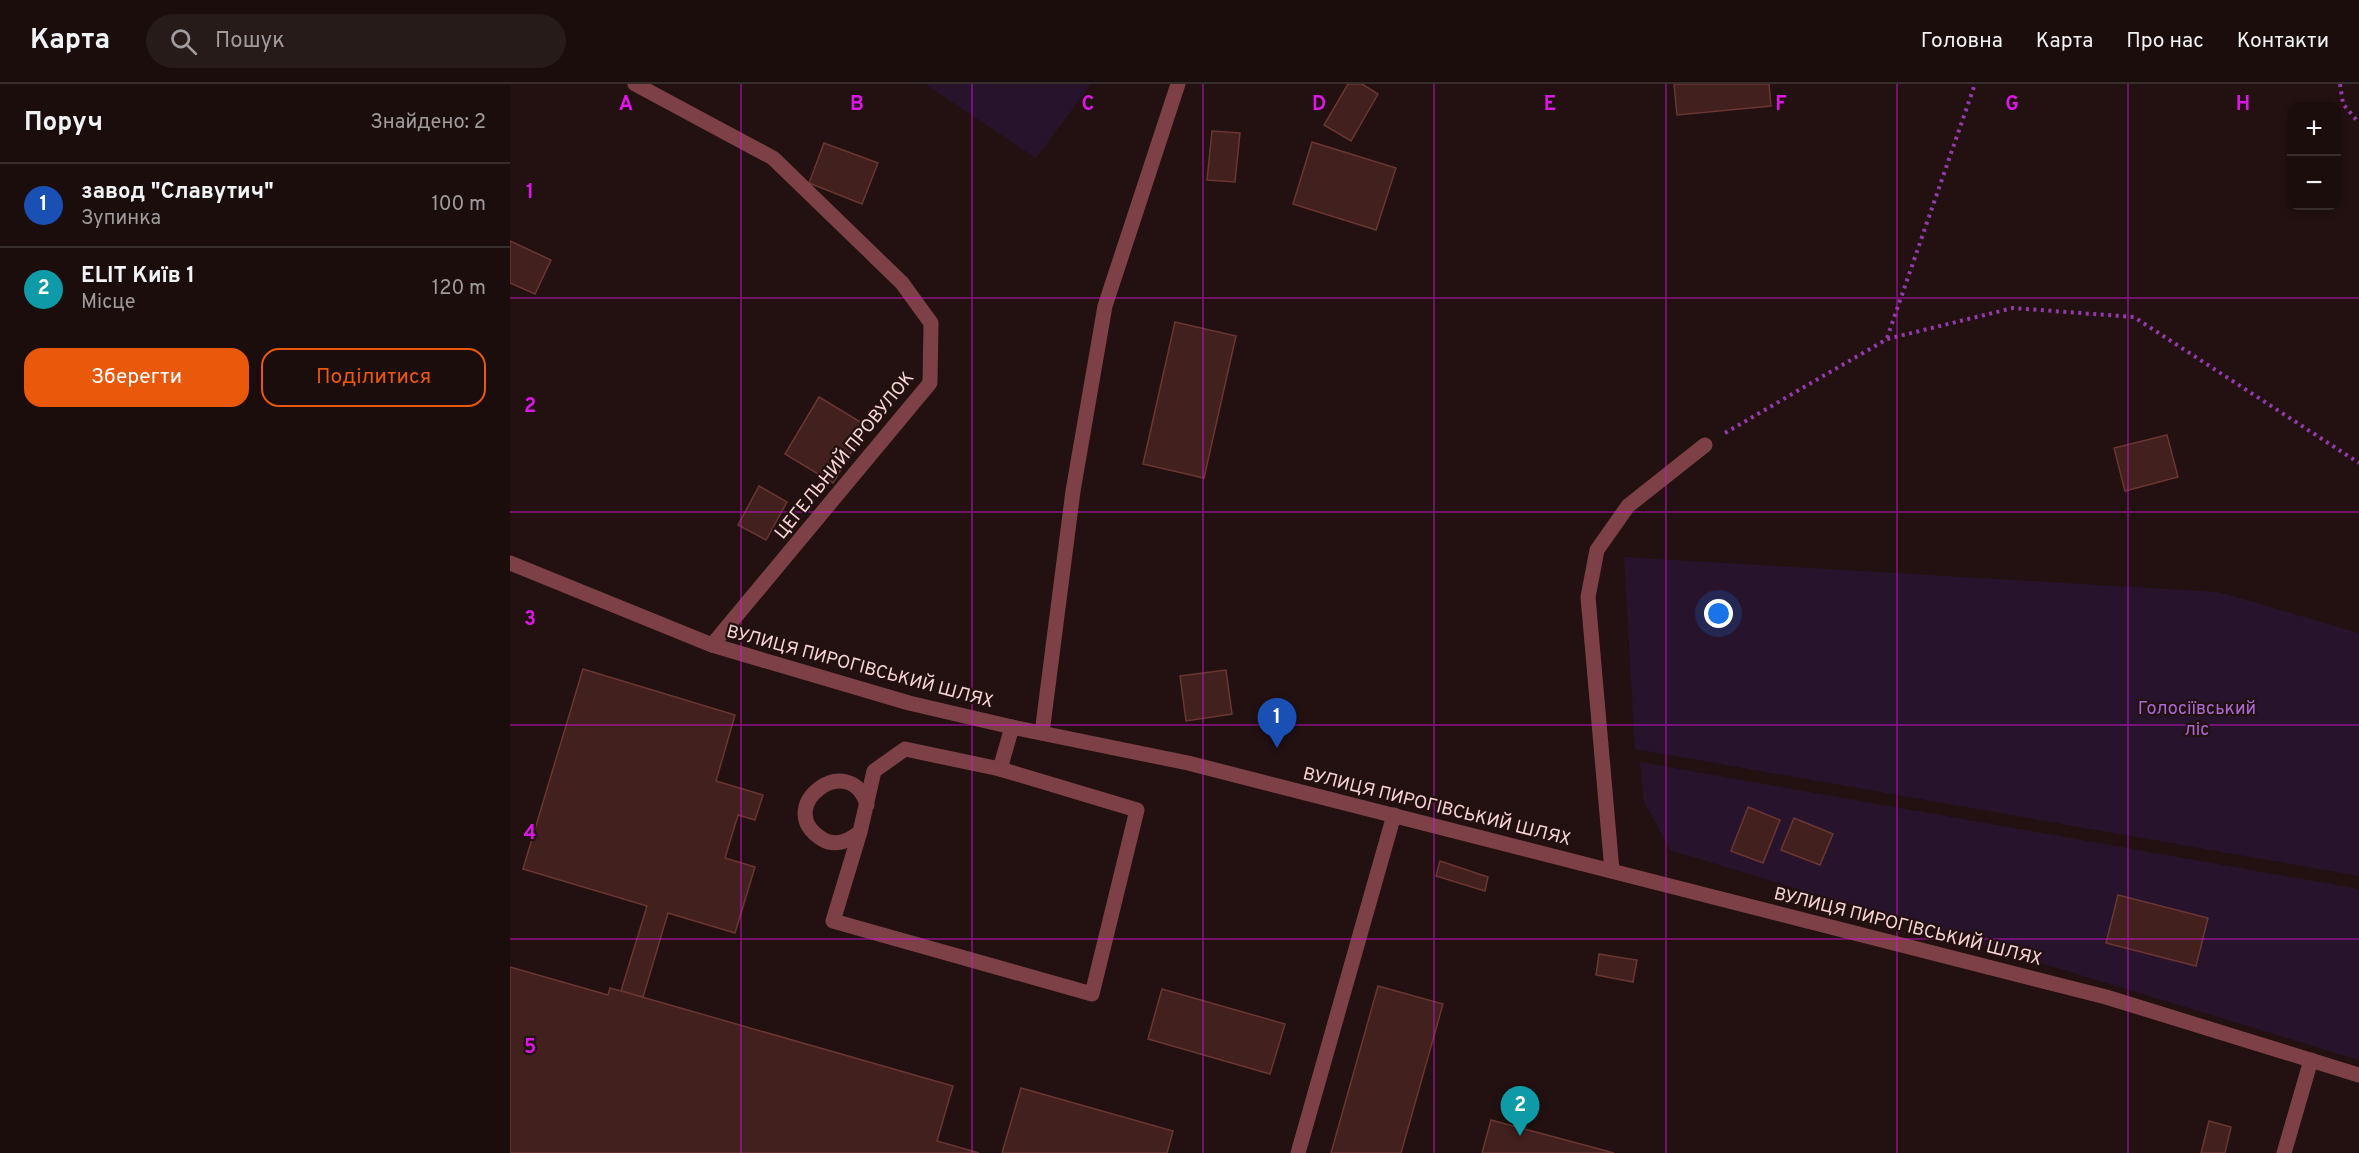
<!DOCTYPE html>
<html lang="uk">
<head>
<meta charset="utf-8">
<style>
	:root { --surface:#1a0d0c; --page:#271b1a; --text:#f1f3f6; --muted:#9f9c9d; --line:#382d2d; --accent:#ea580c }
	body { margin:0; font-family:Overpass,sans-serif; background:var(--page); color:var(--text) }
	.controls { position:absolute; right:18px; top:18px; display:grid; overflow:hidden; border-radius:12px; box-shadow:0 3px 9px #0003 }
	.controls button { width:54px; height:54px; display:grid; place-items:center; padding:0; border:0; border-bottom:2px solid var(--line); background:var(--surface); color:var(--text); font:30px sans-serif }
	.you { position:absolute; left:1209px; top:530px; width:21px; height:21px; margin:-15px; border:4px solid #fff; border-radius:50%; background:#1a73e8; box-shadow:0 0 0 9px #1a73e833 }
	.badge { display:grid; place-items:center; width:39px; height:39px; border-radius:50%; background:var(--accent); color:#fff; font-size:20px; font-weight:700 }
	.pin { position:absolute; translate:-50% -50px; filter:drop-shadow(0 2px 3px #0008) }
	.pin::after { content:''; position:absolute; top:32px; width:21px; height:18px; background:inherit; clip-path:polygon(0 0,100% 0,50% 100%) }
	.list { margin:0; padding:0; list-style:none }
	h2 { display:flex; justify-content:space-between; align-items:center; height:78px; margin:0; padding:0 24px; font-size:26px }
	h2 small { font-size:20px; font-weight:400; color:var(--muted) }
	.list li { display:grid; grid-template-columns:39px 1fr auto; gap:18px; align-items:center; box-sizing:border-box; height:84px; padding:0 24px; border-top:2px solid var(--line) }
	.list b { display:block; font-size:22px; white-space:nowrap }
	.list p { margin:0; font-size:20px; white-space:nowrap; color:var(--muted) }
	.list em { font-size:20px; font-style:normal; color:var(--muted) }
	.actions { display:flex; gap:12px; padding:18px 24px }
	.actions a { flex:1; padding:14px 0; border:2px solid var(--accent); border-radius:18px; text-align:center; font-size:21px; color:var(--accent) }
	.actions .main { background:var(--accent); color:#fff }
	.icon { flex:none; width:33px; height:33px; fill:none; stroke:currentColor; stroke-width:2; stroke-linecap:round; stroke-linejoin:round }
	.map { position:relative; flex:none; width:1849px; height:1069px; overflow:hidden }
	header { display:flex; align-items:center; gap:36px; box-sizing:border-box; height:84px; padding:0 30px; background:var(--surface); border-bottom:2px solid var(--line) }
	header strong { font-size:28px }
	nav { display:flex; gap:33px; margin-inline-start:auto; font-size:21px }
	.search { width:420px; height:54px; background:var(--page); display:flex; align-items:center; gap:15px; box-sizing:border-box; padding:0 21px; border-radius:33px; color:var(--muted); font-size:22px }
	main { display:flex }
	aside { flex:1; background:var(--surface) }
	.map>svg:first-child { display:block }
	.green { fill:#27142c }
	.building { fill:#41201e; stroke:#6b3532; stroke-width:1.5 }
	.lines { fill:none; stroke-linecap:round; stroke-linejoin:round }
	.path { stroke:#933aaa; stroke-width:4; stroke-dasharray:3 4.5; stroke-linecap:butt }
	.minor { stroke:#7d4047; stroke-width:15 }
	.grid { fill:none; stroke:#dc16e6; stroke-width:1.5; stroke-opacity:0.55 }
	.labels { text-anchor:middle; stroke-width:4.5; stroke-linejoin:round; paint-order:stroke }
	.street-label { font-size:18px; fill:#fbd6d7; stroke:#221110 }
	.park-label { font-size:18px; fill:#a968d4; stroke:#221110 }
	.grid-label { font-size:20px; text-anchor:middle; font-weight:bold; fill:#dc16e6; stroke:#221110; stroke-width:4.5; stroke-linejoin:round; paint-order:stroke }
</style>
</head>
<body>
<header>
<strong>Карта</strong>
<div class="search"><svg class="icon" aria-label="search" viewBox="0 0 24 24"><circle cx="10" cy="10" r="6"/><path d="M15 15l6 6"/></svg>Пошук</div>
<nav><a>Головна</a><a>Карта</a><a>Про нас</a><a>Контакти</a></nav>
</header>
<main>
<aside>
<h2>Поруч<small>Знайдено: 2</small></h2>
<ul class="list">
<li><span class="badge" style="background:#1a4fb4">1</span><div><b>завод &quot;Славутич&quot;</b><p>Зупинка</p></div><em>100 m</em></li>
<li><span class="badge" style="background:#0f9aa8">2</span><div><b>ELIT Київ 1</b><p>Місце</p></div><em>120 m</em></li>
</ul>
<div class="actions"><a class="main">Зберегти</a><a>Поділитися</a></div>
</aside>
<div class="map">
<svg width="1849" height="1069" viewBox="0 0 1849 1069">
	<rect width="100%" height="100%" fill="#221110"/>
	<g class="green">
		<path d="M415,0H581L526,74Z"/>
		<path d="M1114,473L1708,508L1849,549V792L1125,665Z"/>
		<path d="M1130,678L1849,805V976L1160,766L1134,717Z"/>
	</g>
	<g class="building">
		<path d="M838,0H852L868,10L841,57L814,41Z"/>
		<path d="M1164,0H1259L1261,22L1167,31Z"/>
		<path d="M702,47L730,49L725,98L697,96Z"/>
		<path d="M802,58L886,84L866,146L783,120Z"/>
		<path d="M314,59L368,79L352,120L299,99Z"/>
		<path d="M0,157L41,176L25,210L0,199Z"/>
		<path d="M665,238L726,252L694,394L633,380Z"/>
		<path d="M309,313L357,342L323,399L275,370Z"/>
		<path d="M1657,351L1668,393L1615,407L1604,364Z"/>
		<path d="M249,402L277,418L256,456L228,441Z"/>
		<path d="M73,585L225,631L206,697L253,711L245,736L228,731L215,774L245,783L225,849L158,829L133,913L111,907L137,822L13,785Z"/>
		<path d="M716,586L722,630L676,637L670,592Z"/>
		<path d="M1238,723L1270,736L1253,779L1221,767Z"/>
		<path d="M1284,734L1323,750L1310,781L1271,766Z"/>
		<path d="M930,777L978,793L975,807L926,792Z"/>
		<path d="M1608,811L1698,834L1686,882L1596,859Z"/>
		<path d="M1089,870L1127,876L1123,898L1086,891Z"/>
		<path d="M0,883L98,911L100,904L111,907L443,1002L427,1057L469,1069H0Z"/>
		<path d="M868,902L933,920L891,1069H821Z"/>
		<path d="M652,905L775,940L760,990L638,955Z"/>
		<path d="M511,1004L663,1047L657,1069H492Z"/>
		<path d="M981,1036L1104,1069H972Z"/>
		<path d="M1699,1037L1721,1043L1715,1069H1691Z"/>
	</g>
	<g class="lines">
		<g class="path">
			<path d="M1830,0L1833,20L1849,39"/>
			<path d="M1377,254L1465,0"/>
			<path d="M1215,349L1377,255L1503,224L1624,233L1849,379"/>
		</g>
		<g class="minor">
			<path d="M125,0L263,74L392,199L421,239L420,299L202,561"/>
			<path d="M0,479L202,561L399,619L502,643L678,679L1596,913L1849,991"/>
			<path d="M532,649L563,407L595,222L668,0"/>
			<path d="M490,685L502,643"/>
			<path d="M350,748L323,837L582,910L627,726L490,685L395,665L364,687L350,748C339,757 325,763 312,755C261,723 340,664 357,721"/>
			<path d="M1102,787L1078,513L1087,466L1118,422L1195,361"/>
			<path d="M788,1069L884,731"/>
			<path d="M1774,1069L1801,976"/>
		</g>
	</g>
	<path class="grid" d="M231,0V1069M462,0V1069M693,0V1069M924,0V1069M1156,0V1069M1387,0V1069M1618,0V1069M0,214H1849M0,428H1849M0,641H1849M0,855H1849"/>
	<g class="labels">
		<g class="street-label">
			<text transform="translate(334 371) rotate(-51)" y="6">ЦЕГЕЛЬНИЙ ПРОВУЛОК</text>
			<text transform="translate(350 582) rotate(15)" y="6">ВУЛИЦЯ ПИРОГІВСЬКИЙ ШЛЯХ</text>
			<text transform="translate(927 722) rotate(14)" y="6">ВУЛИЦЯ ПИРОГІВСЬКИЙ ШЛЯХ</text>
			<text transform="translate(1398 842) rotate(14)" y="6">ВУЛИЦЯ ПИРОГІВСЬКИЙ ШЛЯХ</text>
		</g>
		<g class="park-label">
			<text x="1687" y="630">Голосіївський<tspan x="1687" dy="21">ліс</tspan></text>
		</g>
	</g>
	<g class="grid-label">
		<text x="116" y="26">A</text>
		<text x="347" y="26">B</text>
		<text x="578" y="26">C</text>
		<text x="809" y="26">D</text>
		<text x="1040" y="26">E</text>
		<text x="1271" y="26">F</text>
		<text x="1502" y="26">G</text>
		<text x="1733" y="26">H</text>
		<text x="20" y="114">1</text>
		<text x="20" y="328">2</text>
		<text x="20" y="541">3</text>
		<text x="20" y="755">4</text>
		<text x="20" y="969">5</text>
	</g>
</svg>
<div class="controls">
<button>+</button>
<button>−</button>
</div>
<div class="you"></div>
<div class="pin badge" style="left:767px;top:664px;background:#1a4fb4">1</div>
<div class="pin badge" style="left:1010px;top:1052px;background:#0f9aa8">2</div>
</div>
</main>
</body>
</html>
